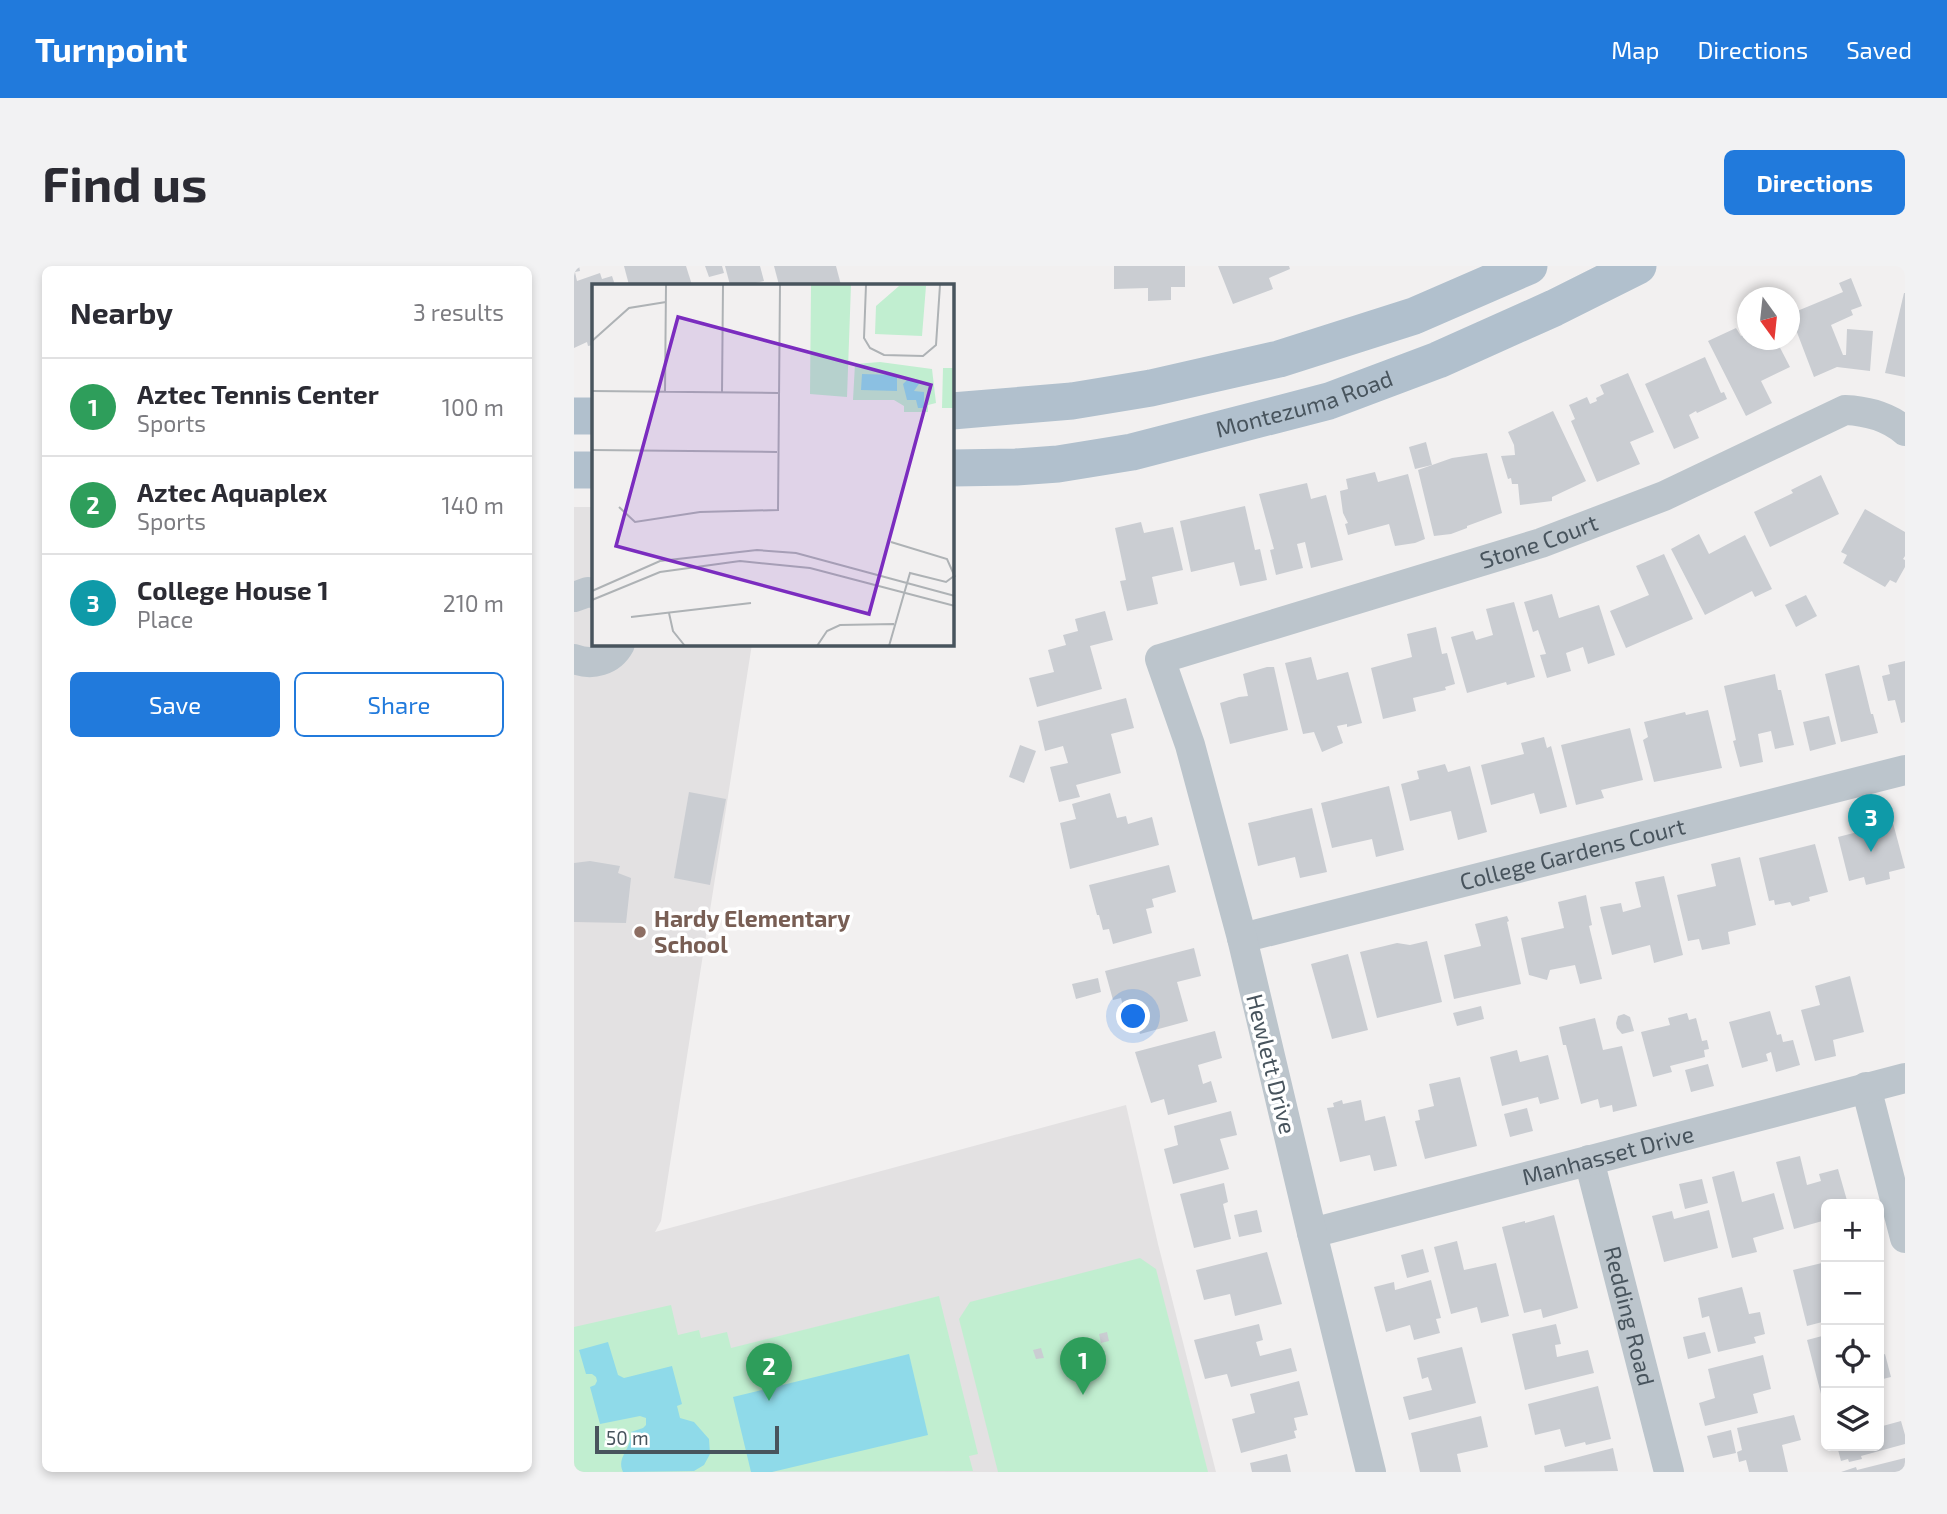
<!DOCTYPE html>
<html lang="en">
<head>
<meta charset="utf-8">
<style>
	:root { --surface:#fff; --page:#f2f2f3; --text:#2b2b33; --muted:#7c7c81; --line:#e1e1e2; --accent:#217adc }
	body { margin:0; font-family:"Exo 2",sans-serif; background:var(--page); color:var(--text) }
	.controls { position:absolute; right:21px; bottom:21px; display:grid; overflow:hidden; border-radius:10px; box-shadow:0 4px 10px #0003 }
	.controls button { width:63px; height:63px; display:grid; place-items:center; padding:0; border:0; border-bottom:2px solid var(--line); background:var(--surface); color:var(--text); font:35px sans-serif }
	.compass { position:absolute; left:1163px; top:21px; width:63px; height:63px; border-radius:50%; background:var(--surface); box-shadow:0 4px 10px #0003; rotate:165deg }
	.scale { position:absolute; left:21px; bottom:18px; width:184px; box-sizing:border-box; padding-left:7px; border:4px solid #48545d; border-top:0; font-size:19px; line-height:24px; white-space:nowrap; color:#48545d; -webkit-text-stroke:5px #fff; paint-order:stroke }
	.you { position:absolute; left:560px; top:751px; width:24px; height:24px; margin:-18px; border:5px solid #fff; border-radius:50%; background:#1a73e8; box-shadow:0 0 0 10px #1a73e833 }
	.badge { display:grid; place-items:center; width:46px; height:46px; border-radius:50%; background:var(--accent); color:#fff; font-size:23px; font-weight:700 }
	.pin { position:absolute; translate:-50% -58px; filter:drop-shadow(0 2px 4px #0008) }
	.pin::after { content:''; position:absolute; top:37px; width:24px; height:21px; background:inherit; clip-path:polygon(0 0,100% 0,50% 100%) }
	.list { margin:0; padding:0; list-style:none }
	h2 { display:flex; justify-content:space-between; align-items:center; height:91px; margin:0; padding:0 28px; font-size:30px }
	h2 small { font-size:23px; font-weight:400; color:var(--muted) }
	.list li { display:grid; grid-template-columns:46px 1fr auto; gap:21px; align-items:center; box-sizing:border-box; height:98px; padding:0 28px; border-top:2px solid var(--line) }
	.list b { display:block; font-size:26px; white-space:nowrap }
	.list p { margin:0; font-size:23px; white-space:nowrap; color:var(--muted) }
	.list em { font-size:23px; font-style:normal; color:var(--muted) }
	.actions { display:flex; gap:14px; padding:21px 28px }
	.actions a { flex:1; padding:16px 0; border:2px solid var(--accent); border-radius:10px; text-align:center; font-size:24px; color:var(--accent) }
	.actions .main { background:var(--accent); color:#fff }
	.icon { flex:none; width:38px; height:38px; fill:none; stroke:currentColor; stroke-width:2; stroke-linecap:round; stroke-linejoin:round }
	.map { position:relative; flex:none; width:1331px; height:1206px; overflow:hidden; border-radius:10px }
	header { display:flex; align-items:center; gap:42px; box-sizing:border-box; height:98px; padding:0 35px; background:var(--accent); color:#fff }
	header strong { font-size:33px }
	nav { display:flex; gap:38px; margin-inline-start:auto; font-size:24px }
	.intro { display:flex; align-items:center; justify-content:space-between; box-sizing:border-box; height:168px; padding:0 42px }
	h1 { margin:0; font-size:49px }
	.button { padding:18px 32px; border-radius:10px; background:var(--accent); color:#fff; font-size:24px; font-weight:700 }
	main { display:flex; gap:42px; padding:0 42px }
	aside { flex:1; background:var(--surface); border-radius:10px; box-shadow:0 4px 10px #0003 }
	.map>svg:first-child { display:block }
	.education { fill:#e3e1e2 }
	.green { fill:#c1eed0 }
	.water { fill:#8fdae9 }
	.building { fill:#cacdd2 }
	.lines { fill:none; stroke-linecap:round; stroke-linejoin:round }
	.minor { stroke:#bcc5cc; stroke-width:30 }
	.major { stroke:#b1c0cd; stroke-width:37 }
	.education-dot { fill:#8d6e63; stroke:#fff; stroke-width:2.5 }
	.labels { text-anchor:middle; stroke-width:7; stroke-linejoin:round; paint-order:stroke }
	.street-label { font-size:23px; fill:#48545d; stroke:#fff }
	.education-label { font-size:23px; font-weight:bold; fill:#785e54; stroke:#fff; text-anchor:start }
	.inset-road { fill:none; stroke:#aeb2b5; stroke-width:2 }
	.view { fill:#7b2cbf; fill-opacity:0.15; stroke:#7b2cbf; stroke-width:3.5 }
	.inset-edge { fill:none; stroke:#48545d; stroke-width:3.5 }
</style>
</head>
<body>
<header>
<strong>Turnpoint</strong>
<nav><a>Map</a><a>Directions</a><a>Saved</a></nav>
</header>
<div class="intro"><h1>Find us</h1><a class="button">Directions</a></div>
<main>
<aside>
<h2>Nearby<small>3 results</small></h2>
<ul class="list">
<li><span class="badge" style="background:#2e9e5b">1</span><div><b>Aztec Tennis Center</b><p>Sports</p></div><em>100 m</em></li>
<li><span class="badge" style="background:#2e9e5b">2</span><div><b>Aztec Aquaplex</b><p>Sports</p></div><em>140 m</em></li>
<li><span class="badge" style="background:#0f9aa8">3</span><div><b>College House 1</b><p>Place</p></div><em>210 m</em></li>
</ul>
<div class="actions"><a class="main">Save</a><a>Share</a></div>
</aside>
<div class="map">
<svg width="1331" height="1206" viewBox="0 0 1331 1206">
	<rect width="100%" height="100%" fill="#f2f0f0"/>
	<path class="education" d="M0,241H19V378H178L87,955L81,966L552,839L584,978L642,1206H0Z"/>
	<g class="green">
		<path d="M566,992L582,1003L634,1206H424L385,1053L396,1036Z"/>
		<path d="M365,1030L404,1188L395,1190L399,1205L0,1206V1061L97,1039L104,1069L125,1064L127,1072L153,1066L157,1082Z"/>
	</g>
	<g class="water">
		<path d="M34,1076L44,1109L50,1112L98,1100L108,1138L103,1140L106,1152L120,1156L135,1173L136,1188L130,1199L120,1205L49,1206C42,1190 58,1184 57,1166L69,1162L72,1159V1152L66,1150L26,1158L16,1121L21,1119L23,1115L22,1111L18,1108H12L5,1084Z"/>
		<path d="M335,1088L354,1169L198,1206H177L159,1131Z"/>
	</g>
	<g class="building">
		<path d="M0,0H5L6,5L1,6L3,15L26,7L28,13L38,10L41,19H19V79L14,80L13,76L0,82Z"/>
		<path d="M50,0H112L118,19H55Z"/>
		<path d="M131,0H148L150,7L135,11Z"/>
		<path d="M151,0H186L190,15L173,19H156Z"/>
		<path d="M200,0H262L267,19H205Z"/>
		<path d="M540,0H611V21H597V34L574,35V22L540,23Z"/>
		<path d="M644,0H715L716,3L695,12L699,23L659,38Z"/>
		<path d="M1277,12L1288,40L1277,44L1279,49L1257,59L1269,89H1272L1273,63L1299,65L1296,105L1263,101L1240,111L1216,48L1269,26L1265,17Z"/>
		<path d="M1330,27H1331V111L1311,107Z"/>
		<path d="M1162,62L1167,70L1174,67V74H1202L1216,101L1187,115L1198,137L1172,150L1134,75Z"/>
		<path d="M1131,91L1147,127L1150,126L1153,133L1123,147L1122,145L1115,149L1125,172L1100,183L1071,118Z"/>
		<path d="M1054,107L1080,166L1056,176L1066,198L1023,216L997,155L1001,153L995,139L1013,131L1016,138L1023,135L1022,132L1030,128L1026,119Z"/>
		<path d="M979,145L1012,215L978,231V235L946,239L944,218H938L937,212L934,213L927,190L941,189L940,179L934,166Z"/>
		<path d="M852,176L858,199L841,203L835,181Z"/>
		<path d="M913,187L928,247L893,260V262L877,268L860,270L844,204L878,192Z"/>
		<path d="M801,206L804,216L834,208L851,273L841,277L821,280L815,258L774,269L771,258L774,257L769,247L766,225L774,223L772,213Z"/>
		<path d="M1247,209L1265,248L1196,281L1180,246L1219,227L1217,224Z"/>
		<path d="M733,217L737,233L752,229L769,294L737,302L731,276L723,278L729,302L702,309L696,284L700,283L685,228Z"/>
		<path d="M671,240L681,284L686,283L693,314L666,320L660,296L617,306L606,255Z"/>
		<path d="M1291,243L1331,266V290L1329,293L1331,294V301L1322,317L1316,314L1311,321L1269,297L1273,289L1267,286Z"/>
		<path d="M567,256L570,267L599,261L609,304L578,311L584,338L553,345L546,315L552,314L541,262Z"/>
		<path d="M1125,268L1135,288L1171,269L1198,323L1181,331L1178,325L1131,349L1097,283Z"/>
		<path d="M1090,288L1119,353L1052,382L1036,345L1075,329L1062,300Z"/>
		<path d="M978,328L985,352L1025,339L1041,389L1014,398L1009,381L992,387L997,405L973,412L966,389L972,388L964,364L959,366L950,336Z"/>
		<path d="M1232,329L1243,350L1222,361L1211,339Z"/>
		<path d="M940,336L961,411L933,419L932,416L893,427L877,371L899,365L902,374L919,369L912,343Z"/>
		<path d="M531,345L539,374L516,380L528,423L463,441L455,412L480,406L474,384L492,379L489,369L504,365L501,353Z"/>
		<path d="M862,361L868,388L873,387L881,418L871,421L872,424L839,432L842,445L809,453L797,402L838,391L833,368Z"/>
		<path d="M737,391L743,414L774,406L788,457L773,461V458L763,460L769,477L748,486L740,466L729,468L711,397Z"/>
		<path d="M1331,395V456L1327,457L1321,434L1314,435L1308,410L1316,408L1314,399Z"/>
		<path d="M1285,399L1297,448H1299L1304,467L1267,476L1251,408Z"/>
		<path d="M693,401H700L714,464L656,478L646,437L665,431L674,430L669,408Z"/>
		<path d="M1201,408L1204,424H1207L1220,479L1201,483L1197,465L1184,468L1189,496L1166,501L1159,475L1162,474L1150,420Z"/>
		<path d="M552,432L560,462L537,468L547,507L502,519L506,531L485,536L476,501L494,497L489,480L471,485L464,455Z"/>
		<path d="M1134,444L1148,502L1080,516L1069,474L1074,471L1070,456L1111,446L1112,449Z"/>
		<path d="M1255,450L1262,478L1236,485L1229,456Z"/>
		<path d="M1056,462L1069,514L1027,524L1030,532L1002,539L987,479Z"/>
		<path d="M970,471L973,482L977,480L993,541L966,548L960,527L917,539L907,499L950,488L947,477Z"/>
		<path d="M446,479L462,485L450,517L435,511Z"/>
		<path d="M871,498L874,506L896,500L913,566L884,574L877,545L836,555L827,518L845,513L843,505Z"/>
		<path d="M815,520L830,584L802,591L798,573L758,582L747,537Z"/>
		<path d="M115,526L152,533L136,619L100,612Z"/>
		<path d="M536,527L543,552L552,550L554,558L578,551L585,579L496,603L486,557L502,553L498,538Z"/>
		<path d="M738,542L753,606L726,612L721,591L684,600L674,557Z"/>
		<path d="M1319,557L1331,602L1315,606L1316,613L1292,619L1290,611L1275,615L1264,571Z"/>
		<path d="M1241,578L1254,626L1235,631L1236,635L1218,640L1216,636L1201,639L1200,634L1195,635L1185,592Z"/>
		<path d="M1166,591L1182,659L1154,666L1156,678L1128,684L1125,673L1114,675L1103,629L1142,620L1137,598Z"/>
		<path d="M16,595L46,600L44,607L57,612L52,657L0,656V597Z"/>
		<path d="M595,599L602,626L578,633L580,641L572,643L578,667L539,678L535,663L529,664L525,649H523L515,619Z"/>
		<path d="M1090,610L1109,689L1080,697L1076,679L1038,689L1026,641L1047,637L1049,646L1067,641L1061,616Z"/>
		<path d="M1012,629L1018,659L1015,660L1028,713L1006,718L1001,699L976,704L973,714L955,709L947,672L990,662L984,636Z"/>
		<path d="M933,650L935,655L933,656L947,718L880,733L870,689L907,680L901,658Z"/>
		<path d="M853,675L868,736L803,752L786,686L823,677L836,679Z"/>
		<path d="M620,682L627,710L603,716L614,755L566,768L562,754L553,756L547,732L539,734L531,705Z"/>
		<path d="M774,688L794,764L758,773L737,698Z"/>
		<path d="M1276,710L1290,766L1259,774L1262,790L1241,795L1227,744L1246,739L1241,720Z"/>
		<path d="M524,712L527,726L502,733L498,718Z"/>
		<path d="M907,740L910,753L883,760L879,747Z"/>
		<path d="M1196,745L1203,769L1207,768L1209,776L1219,774L1226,799L1202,806L1197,786L1192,788L1194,795L1168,802L1155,756Z"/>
		<path d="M1113,747L1115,754L1122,752L1128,775L1133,774L1135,783L1130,784L1131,791L1096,800L1098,806L1079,811L1067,766L1096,759L1094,752Z"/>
		<path d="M1050,748L1056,751L1060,765L1048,768L1043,762L1042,757L1044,750Z"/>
		<path d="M1021,752L1029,784L1048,780L1063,840L1039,846L1038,839L1026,842L1024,833L1007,838L992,779H989L985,761Z"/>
		<path d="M641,765L648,792L624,799L629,818L637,815L643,836L594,849L590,833L577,837L561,786Z"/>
		<path d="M943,784L946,796L974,789L985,833L966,838L964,831L928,840L916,791Z"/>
		<path d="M1134,798L1140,820L1117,826L1111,804Z"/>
		<path d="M886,811L903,880L851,893L841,855L846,854L844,844L860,840L855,818Z"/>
		<path d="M768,834L769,838L787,834L791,855L811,850L823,900L800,905L796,889L766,896L753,842L760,841L759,837Z"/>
		<path d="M953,842L959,865L936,871L930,848Z"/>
		<path d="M657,845L663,869L646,873L655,903L599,918L590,883L604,879L600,860Z"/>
		<path d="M1226,890L1233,919L1247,915L1245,908L1264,903L1274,938H1252V954L1220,963L1202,896Z"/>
		<path d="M1160,905L1168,936L1200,927L1210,963L1179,972L1183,986L1158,992L1138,911Z"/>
		<path d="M1128,913L1134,937L1111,943L1105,918Z"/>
		<path d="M650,917L654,936L649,938L657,973L620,982L606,928Z"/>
		<path d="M683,944L688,966L665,971L660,949Z"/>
		<path d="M1135,944L1144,982L1090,996L1078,950L1098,945L1100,953Z"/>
		<path d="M980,949L1004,1042L969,1052L967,1043L950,1047L928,961L951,955V957Z"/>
		<path d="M883,975L890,1004L922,997L935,1050L907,1057L903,1041L877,1048L860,981Z"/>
		<path d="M849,983L855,1006L833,1012L827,989Z"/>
		<path d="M693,986L708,1038L661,1050L656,1028L630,1034L622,1004Z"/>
		<path d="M1252,996V1055L1233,1060L1219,1004Z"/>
		<path d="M857,1014L867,1052L862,1053L866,1067L840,1074L836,1059L812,1066L800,1021L820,1016L821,1024Z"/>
		<path d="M1168,1021L1175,1048L1186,1046L1191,1068L1180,1071L1182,1077L1144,1086L1135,1050L1128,1052L1124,1032Z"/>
		<path d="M685,1058L689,1074L682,1076L686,1090L717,1082L723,1105L657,1121L653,1108L631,1113L620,1074Z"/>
		<path d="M982,1058L987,1078L981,1079L983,1091L1014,1084L1020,1107L951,1124L938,1068Z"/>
		<path d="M533,1066L535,1075L527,1077L525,1068Z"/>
		<path d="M1131,1066L1137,1087L1114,1093L1109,1071Z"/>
		<path d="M1252,1069V1127L1247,1128L1233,1074Z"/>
		<path d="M888,1081L902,1137L835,1154L829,1131L858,1124L854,1111L848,1113L843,1092Z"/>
		<path d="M467,1082L470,1092L462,1093L459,1084Z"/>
		<path d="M1311,1088L1317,1111L1305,1114V1090Z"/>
		<path d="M1189,1089L1197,1123L1179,1128L1184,1147L1131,1160L1125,1137L1141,1132L1134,1103Z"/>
		<path d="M725,1115L734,1149L720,1152L723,1164L720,1165L722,1172L667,1187L658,1153L681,1147L676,1128Z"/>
		<path d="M1024,1120L1037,1173L1012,1179L1011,1176L991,1181L986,1163L961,1169L954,1138Z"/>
		<path d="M1220,1149L1227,1174L1208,1179L1214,1206H1175L1172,1194L1165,1196L1163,1186L1168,1184L1163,1162Z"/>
		<path d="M907,1150L914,1181L883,1188L887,1206H846L837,1167Z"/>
		<path d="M1327,1155L1331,1169V1178L1287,1190L1288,1193L1275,1196L1274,1193L1267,1195L1263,1180H1305V1161Z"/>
		<path d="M1157,1164L1162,1187L1139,1192L1133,1170Z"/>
		<path d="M1039,1182L1044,1205L971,1206L970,1200Z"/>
		<path d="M713,1188L717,1206H678L676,1197Z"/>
		<path d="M1331,1192V1206H1267L1282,1201L1283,1204Z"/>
	</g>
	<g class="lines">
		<g class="minor">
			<path d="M0,331L14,326L19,327"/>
			<path d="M0,393C18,400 37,395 46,378"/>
			<path id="s1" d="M668,672L1331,504"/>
			<path d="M1292,821L1331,972"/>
			<path id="s2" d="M1015,894L1095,1206"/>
			<path id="s3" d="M738,967L1331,812"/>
			<path id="s4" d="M797,1206L738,967L668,672L616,479L586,393L967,277L1090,230L1271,144C1293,145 1315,151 1331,165"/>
		</g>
		<g class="major">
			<path d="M378,145L498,135L577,122L705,93L840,50L955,0"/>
			<path d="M0,150H19"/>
			<path id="s5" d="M378,202L442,201L484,198L558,186L755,135L864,94L980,42L1064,0"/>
			<path d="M0,204H19"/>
		</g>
	</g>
	<circle class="education-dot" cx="66" cy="666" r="7"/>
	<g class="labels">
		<g class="street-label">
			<text dy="8" stroke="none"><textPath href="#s5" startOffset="360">Montezuma Road</textPath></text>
			<text dy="8" stroke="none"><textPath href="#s4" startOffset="1237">Stone Court</textPath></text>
			<text dy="8" stroke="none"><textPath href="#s1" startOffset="341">College Gardens Court</textPath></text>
			<text transform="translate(697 798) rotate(76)" y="8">Hewlett Drive</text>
			<text dy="8" stroke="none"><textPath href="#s3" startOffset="306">Manhasset Drive</textPath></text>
			<text dy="8" stroke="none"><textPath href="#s2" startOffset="161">Redding Road</textPath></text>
		</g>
		<g class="education-label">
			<text x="80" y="661">Hardy Elementary<tspan x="80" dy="26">School</tspan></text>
		</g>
	</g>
	<g transform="translate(18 18)">
		<rect width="362" height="362" fill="#f2f0f0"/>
		<path d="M219,1H259L255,113L218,110ZM307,2H334L330,52L283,50L284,22ZM288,78L340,85L344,119L336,121V128H312V122L302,116H261L263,80ZM351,84H362V124H350Z" fill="#c1eed0"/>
		<path d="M270,90L305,91V107L269,106ZM316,95L329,97L322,107L332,108V124H326L324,116H315L311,100Z" fill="#8fdae9"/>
		<path class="inset-road" d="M274,1L272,54L278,64L292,71L331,72L344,61L348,1M0,57L37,24L74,18M0,107L186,109M73,108L74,1M130,108L131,1M0,166L185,168M27,223L43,238L108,228L186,226L188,1M299,258L355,275L363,293M0,307L68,277L165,266L204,269L363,312M0,316L68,288L148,277L218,284L363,322M77,329L81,347L93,362M39,333L159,319M225,362L235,347L248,341L302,340M297,362L318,289L354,298L362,292"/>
		<path class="view" d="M86,33L339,101L277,330L24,262Z"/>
		<rect width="362" height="362" class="inset-edge"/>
	</g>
</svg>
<div class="controls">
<button>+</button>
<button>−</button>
<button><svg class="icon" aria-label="locate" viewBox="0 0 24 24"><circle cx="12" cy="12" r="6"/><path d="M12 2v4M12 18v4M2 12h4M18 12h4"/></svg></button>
<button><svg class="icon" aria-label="layers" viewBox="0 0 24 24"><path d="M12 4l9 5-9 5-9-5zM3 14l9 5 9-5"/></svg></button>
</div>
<svg class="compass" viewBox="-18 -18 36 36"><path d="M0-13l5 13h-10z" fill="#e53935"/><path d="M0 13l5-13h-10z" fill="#7c7c81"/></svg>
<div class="scale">50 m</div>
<div class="you"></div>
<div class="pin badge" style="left:509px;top:1129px;background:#2e9e5b">1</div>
<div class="pin badge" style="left:195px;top:1135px;background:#2e9e5b">2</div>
<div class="pin badge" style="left:1297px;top:586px;background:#0f9aa8">3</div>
</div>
</main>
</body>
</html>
